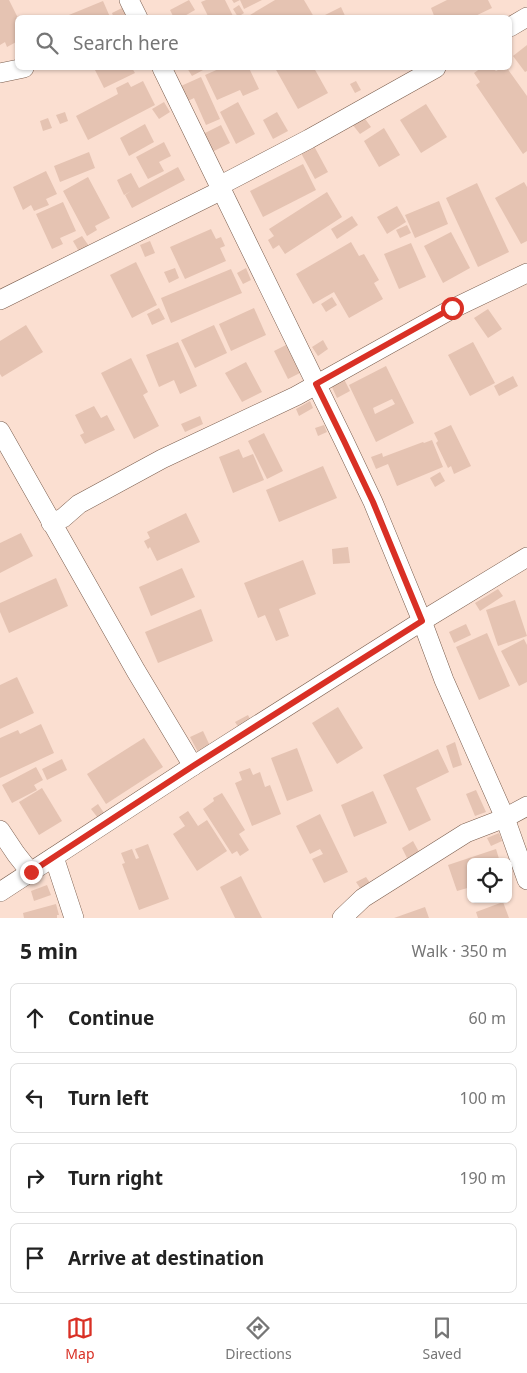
<!DOCTYPE html>
<html lang="en">
<head>
<meta charset="utf-8">
<style>
	:root { --surface:#fff; --page:#f2f2f2; --text:#222; --muted:#767676; --line:#e0e0e0; --accent:#d93025 }
	body { margin:0; font-family:"Noto Sans",sans-serif; background:var(--page); color:var(--text) }
	.controls { position:absolute; right:15px; bottom:15px; display:grid; overflow:hidden; border-radius:8px; box-shadow:0 1px 4px #0004 }
	.controls button { width:45px; height:45px; display:grid; place-items:center; padding:0; border:0; border-bottom:1px solid var(--line); background:var(--surface); color:var(--text); font:25px sans-serif }
	.stop { position:absolute; width:15px; height:15px; margin:-11px; border:4px solid #d93025; border-radius:50%; background:#fff }
	.stop.end { background:#d93025; border-color:#fff; box-shadow:0 1px 5px #0008 }
	.list { margin:0; padding:0; list-style:none }
	h2 { display:flex; justify-content:space-between; align-items:center; height:65px; margin:0; padding:0 20px; font-size:21px }
	h2 small { font-size:16px; font-weight:400; color:var(--muted) }
	.list li { display:grid; grid-template-columns:32px 1fr auto; gap:15px; align-items:center; box-sizing:border-box; height:70px; margin:0 10px 10px; padding:0 10px; border:1px solid var(--line); border-radius:8px }
	.list b { display:block; font-size:19px; white-space:nowrap }
	.list em { font-size:16px; font-style:normal; color:var(--muted) }
	.icon { flex:none; width:28px; height:28px; fill:none; stroke:currentColor; stroke-width:2; stroke-linecap:round; stroke-linejoin:round }
	.map { position:relative; flex:none; width:527px; height:918px; overflow:hidden }
	.search { position:absolute; background:var(--surface); box-shadow:0 1px 4px #0004; left:15px; right:15px; top:15px; height:55px; display:flex; align-items:center; gap:12px; box-sizing:border-box; padding:0 18px; border-radius:8px; color:var(--muted); font-size:19px }
	.sheet { height:385px; background:var(--surface) }
	nav { display:flex; justify-content:space-around; align-items:center; box-sizing:border-box; height:70px; border-top:1px solid var(--line); background:var(--surface); font-size:14px; color:var(--muted) }
	nav a { display:grid; justify-items:center; gap:2px }
	nav .on { color:var(--accent) }
	.map>svg:first-child { display:block }
	.building { fill:#e5c3b2; fill-rule:evenodd }
	.lines { fill:none; stroke-linecap:round; stroke-linejoin:round }
	.minor-casing { stroke:#7a5d4d; stroke-width:20 }
	.minor { stroke:#fff; stroke-width:19 }
	.route { stroke:#d93025; stroke-width:6 }
</style>
</head>
<body>
<div class="map">
<svg width="527" height="918" viewBox="0 0 527 918">
	<rect width="100%" height="100%" fill="#fbdfd1"/>
	<g class="building">
		<path d="M0,0H9L18,18V41L7,47L5,42L0,45Z"/>
		<path d="M189,0L195,10L181,18H174L170,10Z"/>
		<path d="M206,0H225L234,18H209L201,2Z"/>
		<path d="M232,0H262L244,9L240,0L234,3Z"/>
		<path d="M275,0H304L314,17L312,18H245Z"/>
		<path d="M447,0H488L492,8L471,18H435L431,8Z"/>
		<path d="M103,1L110,17H64Z"/>
		<path d="M239,5L244,13L238,17L233,9Z"/>
		<path d="M341,7L346,18H319Z"/>
		<path d="M122,8L127,18H114L112,13Z"/>
		<path d="M527,45V71L525,72L513,56Z"/>
		<path d="M94,68H132L135,73L104,88Z"/>
		<path d="M187,68H202L203,70L192,76Z"/>
		<path d="M221,68H249L259,89L243,96L240,90L217,100L205,75Z"/>
		<path d="M275,68H314L328,93L298,109Z"/>
		<path d="M481,68H493L496,71L502,68H507L527,96V151L523,154L476,85L480,82L474,73Z"/>
		<path d="M201,77L220,119L206,125L194,98L188,101L181,86Z"/>
		<path d="M143,81L155,105L88,140L76,116L118,94L116,88L128,82L131,87Z"/>
		<path d="M356,81L361,90L355,93L350,84Z"/>
		<path d="M164,102L170,112L159,119L152,109Z"/>
		<path d="M238,102L255,134L236,144L220,112Z"/>
		<path d="M426,104L447,137L421,153L400,120Z"/>
		<path d="M65,112L68,121L60,124L56,115Z"/>
		<path d="M277,112L288,131L273,139L263,120Z"/>
		<path d="M363,116L371,127L360,134L352,124Z"/>
		<path d="M48,118L52,128L43,131L40,121Z"/>
		<path d="M145,124L154,142L129,156L120,138Z"/>
		<path d="M221,125L230,143L212,152L203,134Z"/>
		<path d="M384,128L400,155L379,167L364,141Z"/>
		<path d="M164,142L171,156L159,162L164,171L148,179L136,157Z"/>
		<path d="M314,146L328,172L315,179L301,153Z"/>
		<path d="M89,152L95,168L60,182L54,166Z"/>
		<path d="M303,164L316,190L263,217L250,191Z"/>
		<path d="M178,167L185,180L132,208L125,195L131,191L124,195L117,180L131,173L139,188Z"/>
		<path d="M46,171L57,194L46,199L49,205L34,211L31,205L23,210L13,187Z"/>
		<path d="M88,177L110,218L95,226L97,230L87,236L63,191Z"/>
		<path d="M524,182L527,187V241L521,244L495,198Z"/>
		<path d="M477,183L509,252L478,267L446,198Z"/>
		<path d="M327,192L342,217L285,254L279,245L273,249L268,240L274,236L269,229Z"/>
		<path d="M439,201L448,224L415,238L405,215Z"/>
		<path d="M63,202L76,231L60,238L63,244L52,249L36,214Z"/>
		<path d="M397,206L406,222L387,234L377,217Z"/>
		<path d="M352,216L358,225L337,239L331,229Z"/>
		<path d="M407,225L411,233L400,238L396,230Z"/>
		<path d="M211,229L216,239L221,237L225,246L220,248L226,261L185,279L170,247Z"/>
		<path d="M451,232L470,268L443,283L424,246Z"/>
		<path d="M82,236L91,249L81,255L73,241Z"/>
		<path d="M150,241L155,253L145,257L140,245Z"/>
		<path d="M351,242L359,256L364,254L379,280L374,283L383,299L349,318L334,292L313,304L296,274Z"/>
		<path d="M411,243L426,277L399,289L384,254Z"/>
		<path d="M136,262L157,305L132,318L110,275Z"/>
		<path d="M175,268L179,278L169,283L164,272Z"/>
		<path d="M246,268L251,280L243,284L237,273Z"/>
		<path d="M231,269L242,293L171,323L161,298Z"/>
		<path d="M332,297L337,305L326,312L321,304Z"/>
		<path d="M159,308L165,319L152,325L147,314Z"/>
		<path d="M254,308L266,335L231,351L219,324Z"/>
		<path d="M488,309L502,329L488,338L474,318Z"/>
		<path d="M26,325L43,352L2,377L0,374V341Z"/>
		<path d="M214,325L227,353L195,368L181,340Z"/>
		<path d="M323,340L328,349L318,356L312,347Z"/>
		<path d="M178,342L197,386L180,394L174,380L159,387L146,355Z"/>
		<path d="M473,342L495,383L470,396L448,355Z"/>
		<path d="M286,345L300,373L288,379L274,351Z"/>
		<path d="M131,358L148,392L143,395L159,426L134,439L101,373Z"/>
		<path d="M246,362L262,392L242,402L225,373Z"/>
		<path d="M386,366L414,423L376,442L349,385ZM392,399L395,404L375,414L373,408Z"/>
		<path d="M513,376L518,386L499,396L494,386Z"/>
		<path d="M344,379L350,391L337,398L331,385Z"/>
		<path d="M310,401L313,408L299,416L296,409Z"/>
		<path d="M94,406L101,418L107,415L115,430L85,444L80,435L84,433L75,415Z"/>
		<path d="M200,416L203,424L185,432L181,424Z"/>
		<path d="M324,425L327,432L318,436L315,428Z"/>
		<path d="M451,425L471,466L454,474L451,466L448,468L436,443L438,441L434,433Z"/>
		<path d="M264,433L283,471L267,479L248,441Z"/>
		<path d="M432,440L443,467L397,486L388,464L376,469L371,457L382,453L383,457L423,442L424,443Z"/>
		<path d="M239,449L243,458L253,454L264,480L233,493L219,457Z"/>
		<path d="M323,466L337,498L279,522L266,490Z"/>
		<path d="M440,472L445,481L435,487L430,478Z"/>
		<path d="M186,513L200,542L157,561L150,547L148,549L144,541L150,538L147,532Z"/>
		<path d="M21,533L33,556L0,573V543Z"/>
		<path d="M348,547L350,563L333,564L332,549Z"/>
		<path d="M303,560L316,594L279,609L289,636L276,641L265,615L258,618L244,583Z"/>
		<path d="M182,568L195,597L151,616L139,587Z"/>
		<path d="M56,578L68,606L9,633L0,612V603Z"/>
		<path d="M498,589L503,596L480,611L475,603Z"/>
		<path d="M515,600L527,636L498,646L486,610Z"/>
		<path d="M201,609L213,641L158,663L145,632Z"/>
		<path d="M466,624L471,635L454,643L449,632Z"/>
		<path d="M487,633L510,686L479,700L456,647Z"/>
		<path d="M524,639L527,645V682L519,686L501,651Z"/>
		<path d="M17,677L34,713L0,729V685Z"/>
		<path d="M338,707L363,748L337,764L312,723Z"/>
		<path d="M248,715L251,721L239,728L235,722Z"/>
		<path d="M41,724L54,753L0,778V738L18,730L20,734Z"/>
		<path d="M203,731L211,748L199,754L190,737Z"/>
		<path d="M144,738L163,767L106,804L87,774Z"/>
		<path d="M455,742L462,765L453,768L446,746Z"/>
		<path d="M297,748L313,791L287,801L271,758Z"/>
		<path d="M438,749L449,772L416,788L431,820L409,831L383,775Z"/>
		<path d="M62,759L67,770L47,780L42,769Z"/>
		<path d="M36,767L43,780L34,785L37,790L12,803L2,785Z"/>
		<path d="M250,768L253,775L260,772L265,787L270,785L281,814L252,826L235,783L242,780L239,772Z"/>
		<path d="M42,788L62,821L39,835L19,802Z"/>
		<path d="M476,790L486,812L475,816L466,794Z"/>
		<path d="M373,791L387,823L354,837L341,805Z"/>
		<path d="M222,793L245,830L239,834L249,850L240,856L237,851L232,854L203,809L214,801L213,798Z"/>
		<path d="M98,804L104,813L98,818L91,809Z"/>
		<path d="M188,811L198,826L207,820L227,851L197,871L173,834L185,826L179,817Z"/>
		<path d="M320,814L348,872L324,883L312,859L323,854L320,849L310,854L296,826Z"/>
		<path d="M499,833L502,841L491,846L487,838Z"/>
		<path d="M413,841L419,852L407,858L402,848Z"/>
		<path d="M148,844L169,899L139,910L122,864L125,863L121,853L132,849L136,859L139,858L135,849Z"/>
		<path d="M496,849L500,862H471V887L457,891L448,865Z"/>
		<path d="M241,876L262,918H235L220,887Z"/>
		<path d="M366,877L370,883L360,888L356,882Z"/>
		<path d="M47,885L51,895L34,901L31,891Z"/>
		<path d="M503,902L509,918H478L476,912Z"/>
		<path d="M56,904L59,915H57V918H24L23,913Z"/>
		<path d="M425,907L429,918H394Z"/>
	</g>
	<g class="lines">
		<defs>
			<g id="minor">
				<path d="M129,0L138,18"/>
				<path d="M510,27L527,17"/>
				<path d="M162,68L344,441L373,502L422,621L444,680L505,818L527,880"/>
				<path d="M0,73L24,68"/>
				<path d="M219,186L309,139L436,68"/>
				<path d="M0,300L222,190"/>
				<path d="M0,431L136,671L193,766"/>
				<path d="M51,523L63,518L79,504L162,459L296,396L452,309L527,273"/>
				<path d="M0,830L16,854L31,873"/>
				<path d="M54,857L74,918"/>
				<path d="M0,892L193,766L422,621L527,557"/>
				<path d="M342,918L363,898L466,833L505,818L527,806"/>
			</g>
		</defs>
		<use href="#minor" class="minor-casing"/>
		<use href="#minor" class="minor"/>
	</g>
	<g class="lines">
		<path class="route" d="M31,872L193,766L422,621L373,502L344,441L316,384L452,308"/>
	</g>
</svg>
<div class="controls">
<button><svg class="icon" aria-label="locate" viewBox="0 0 24 24"><circle cx="12" cy="12" r="6"/><path d="M12 2v4M12 18v4M2 12h4M18 12h4"/></svg></button>
</div>
<div class="stop" style="left:452px;top:308px"></div>
<div class="stop end" style="left:31px;top:872px"></div>
<div class="search"><svg class="icon" aria-label="search" viewBox="0 0 24 24"><circle cx="10" cy="10" r="6"/><path d="M15 15l6 6"/></svg>Search here</div>
</div>
<section class="sheet">
<h2>5 min<small>Walk · 350 m</small></h2>
<ul class="list">
<li><svg class="icon" aria-label="ahead" viewBox="0 0 24 24"><path d="M12 20V5M6 11l6-6 6 6"/></svg><div><b>Continue</b></div><em>60 m</em></li>
<li><svg class="icon" aria-label="left" viewBox="0 0 24 24"><path d="M17 20v-9H6M10 6l-5 5 5 5"/></svg><div><b>Turn left</b></div><em>100 m</em></li>
<li><svg class="icon" aria-label="right" viewBox="0 0 24 24"><path d="M7 20v-9h11M14 6l5 5-5 5"/></svg><div><b>Turn right</b></div><em>190 m</em></li>
<li><svg class="icon" aria-label="arrive" viewBox="0 0 24 24"><path d="M6 21V4h12l-3 4 3 4H6"/></svg><div><b>Arrive at destination</b></div></li>
</ul>
</section>
<nav>
<a class="on"><svg class="icon" aria-label="map" viewBox="0 0 24 24"><path d="M3 6l6-2 6 2 6-2v14l-6 2-6-2-6 2zM9 4v14M15 6v14"/></svg>Map</a>
<a><svg class="icon" aria-label="directions" viewBox="0 0 24 24"><path d="M12 3l9 9-9 9-9-9zM9 14v-3h6M13 9l2 2-2 2"/></svg>Directions</a>
<a><svg class="icon" aria-label="saved" viewBox="0 0 24 24"><path d="M7 4h10v16l-5-4-5 4z"/></svg>Saved</a>
</nav>
</body>
</html>
